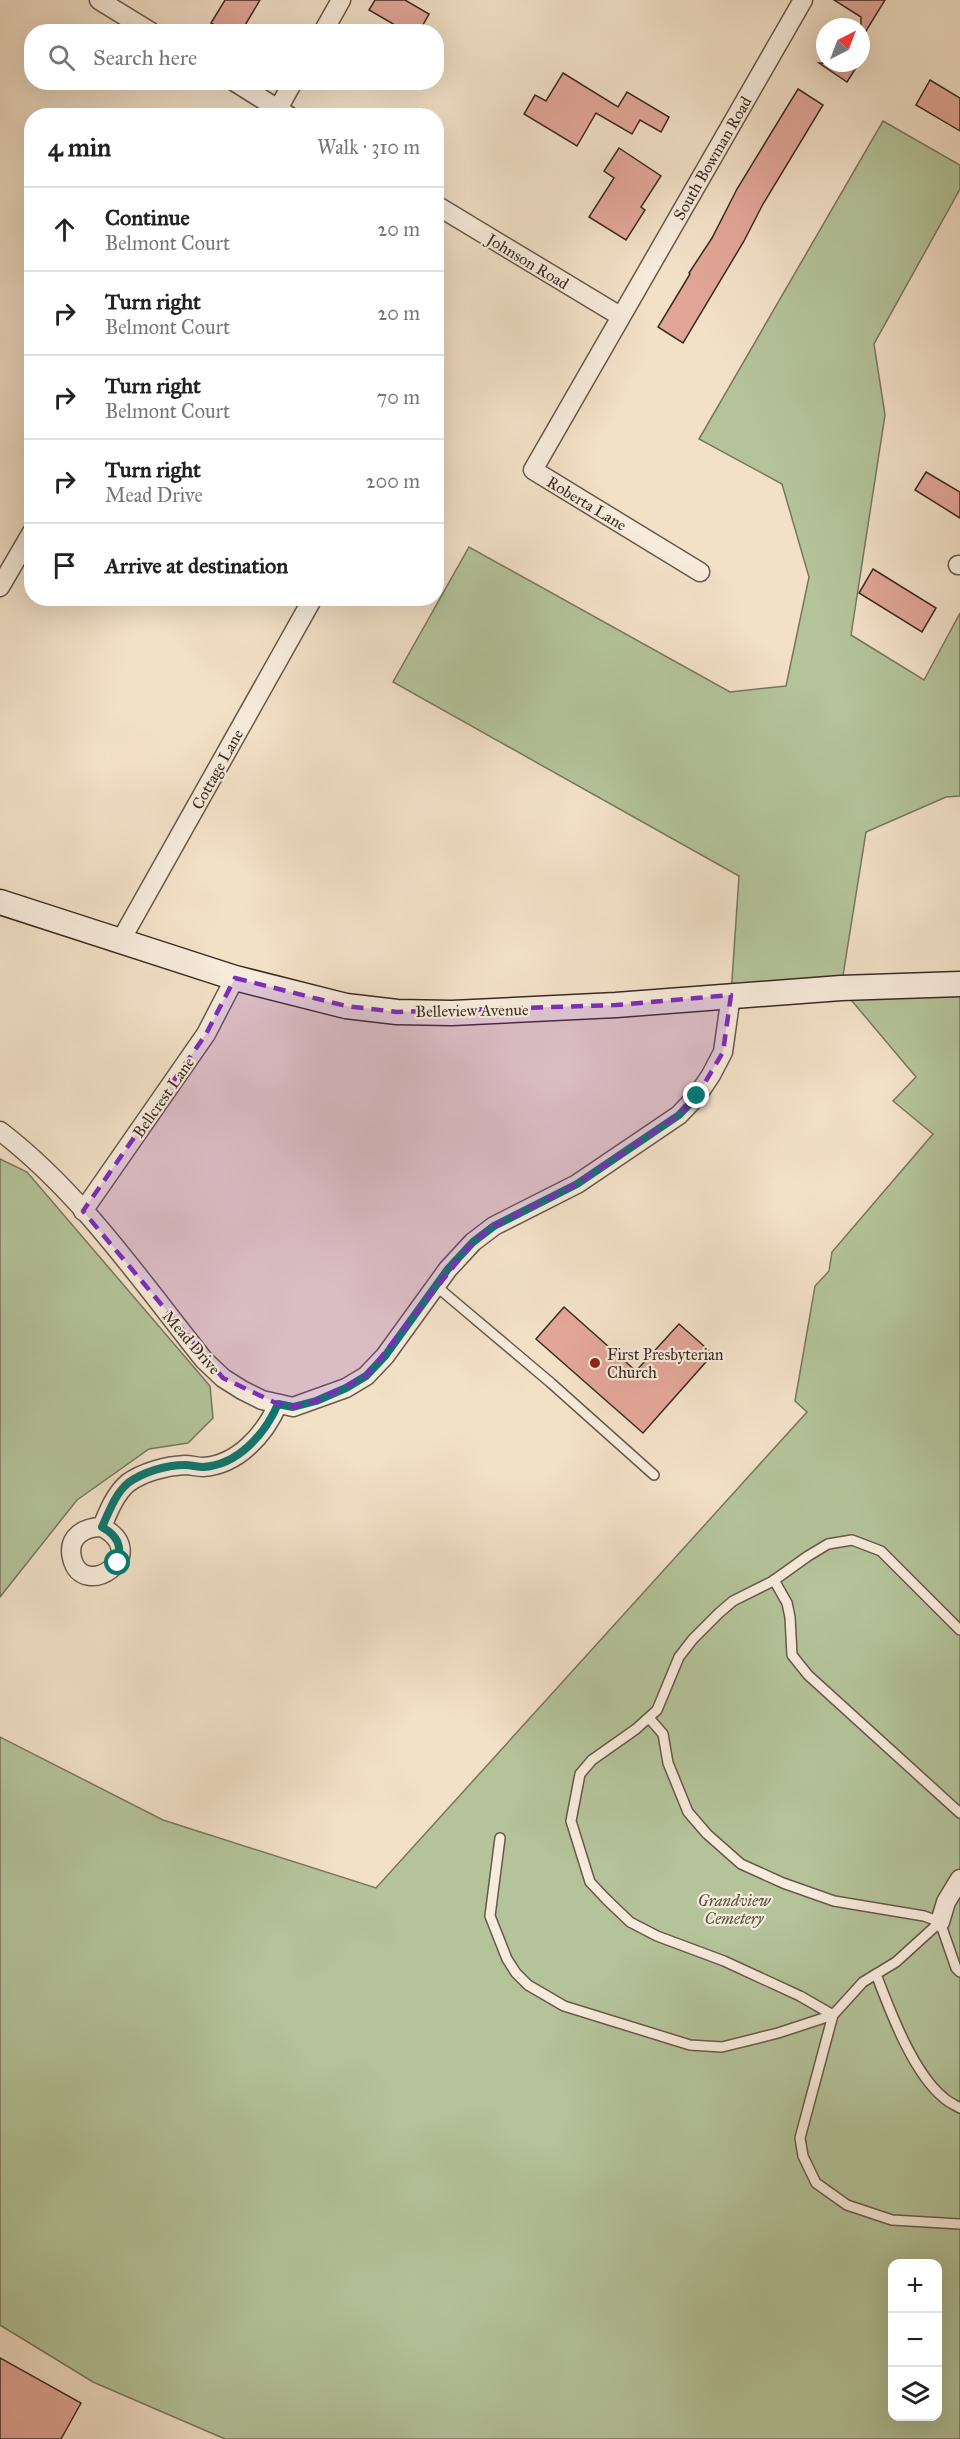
<!DOCTYPE html>
<html lang="en">
<head>
<meta charset="utf-8">
<style>
	:root { --surface:#fff; --page:#f6f6f6; --text:#222; --muted:#767676; --line:#e0e0e0 }
	body { margin:0; font-family:"IM FELL Great Primer",serif; background:var(--page); color:var(--text) }
	.controls { position:absolute; right:18px; bottom:18px; display:grid; overflow:hidden; border-radius:12px; box-shadow:0 6px 24px #0002 }
	.controls button { width:54px; height:54px; display:grid; place-items:center; padding:0; border:0; border-bottom:2px solid var(--line); background:var(--surface); color:var(--text); font:30px sans-serif }
	.compass { position:absolute; left:816px; top:18px; width:54px; height:54px; border-radius:50%; background:var(--surface); box-shadow:0 6px 24px #0002; rotate:42deg }
	.stop { position:absolute; width:18px; height:18px; margin:-14px; border:4px solid #0f766e; border-radius:50%; background:#fff }
	.stop.end { background:#0f766e; border-color:#fff; box-shadow:0 2px 6px #0008 }
	.list { margin:0; padding:0; list-style:none }
	h2 { display:flex; justify-content:space-between; align-items:center; height:78px; margin:0; padding:0 24px; font-size:26px }
	h2 small { font-size:20px; font-weight:400; color:var(--muted) }
	.list li { display:grid; grid-template-columns:39px 1fr auto; gap:18px; align-items:center; box-sizing:border-box; height:84px; padding:0 24px; border-top:2px solid var(--line) }
	.list b { display:block; font-size:22px; white-space:nowrap }
	.list p { margin:0; font-size:20px; white-space:nowrap; color:var(--muted) }
	.list em { font-size:20px; font-style:normal; color:var(--muted) }
	.icon { flex:none; width:33px; height:33px; fill:none; stroke:currentColor; stroke-width:2; stroke-linecap:round; stroke-linejoin:round }
	.map { position:relative; flex:none; width:960px; height:2439px; overflow:hidden }
	.search { position:absolute; background:var(--surface); box-shadow:0 6px 24px #0002; left:24px; top:24px; width:420px; height:66px; display:flex; align-items:center; gap:15px; box-sizing:border-box; padding:0 21px; border-radius:24px; color:var(--muted); font-size:22px }
	.panel { position:absolute; background:var(--surface); box-shadow:0 6px 24px #0002; left:24px; top:108px; width:420px; height:498px; border-radius:24px }
	.map>svg:first-child { display:block }
	.green { fill:#b4c39a; stroke:#78765e; stroke-width:1.5; fill-rule:evenodd }
	.building { fill:#e2a698; stroke:#3b2a21; stroke-width:1.5 }
	.lines { fill:none; stroke-linecap:round; stroke-linejoin:round }
	.lane-casing { stroke:#69584a; stroke-width:12 }
	.street-casing { stroke:#69584a; stroke-width:21 }
	.secondary-casing { stroke:#3b2a21; stroke-width:27 }
	.lane { stroke:#f7ebdb; stroke-width:9 }
	.street { stroke:#f7ebdb; stroke-width:18 }
	.secondary { stroke:#f7ebdb; stroke-width:24 }
	.route { stroke:#0f766e; stroke-width:8 }
	.marked { fill:#7b2cbf; fill-opacity:0.2; stroke:#7b2cbf; stroke-width:4.5; stroke-dasharray:12 8; stroke-linejoin:round }
	.poi-dot { fill:#8f2418; stroke:#f7ebdb; stroke-width:2 }
	.labels { text-anchor:middle; stroke-width:4.5; stroke-linejoin:round; paint-order:stroke }
	.street-label { font-size:16px; fill:#3b2a21; stroke:#f7ebdb }
	.poi-label { font-size:16px; fill:#3b2a21; stroke:#f7ebdb; text-anchor:start }
	.park-label { font-size:16px; font-style:italic; fill:#59503f; stroke:#f7ebdb }
</style>
</head>
<body>
<div class="map">
<svg width="960" height="2439" viewBox="0 0 960 2439">
	<rect width="100%" height="100%" fill="#f2e0c7"/>
	<filter id="stains"><feTurbulence type="fractalNoise" baseFrequency=".00333" numOctaves="4"/><feColorMatrix values="0 0 0 0 .2 0 0 0 0 .09 0 0 0 0 .02 0 0 0 .5 -.17"/></filter>
	<radialGradient id="worn" r=".72"><stop offset=".6" stop-color="#630" stop-opacity="0"/><stop offset="1" stop-color="#630" stop-opacity=".3"/></radialGradient>
	<g class="green">
		<path d="M883,121L960,165V189L874,344L885,415L851,635L924,680L960,613V796L946,797L866,832L841,988L960,984V2439H225L93,2382L0,2325V1737L163,1820L376,1888L807,1412L795,1401L815,1286L829,1271L832,1252L933,1134L893,1101L916,1077L841,988L731,995L739,876L393,682L469,547L730,692L786,686L809,577L782,484L699,439ZM892,2264H938V2416H892Z"/>
		<path d="M0,1159L27,1172L210,1386L213,1418L188,1443L149,1449L77,1500L0,1597Z"/>
	</g>
	<g class="building">
		<path d="M225,0H260L241,32H225L211,23Z"/>
		<path d="M375,0H405L429,14L419,32H407L369,10Z"/>
		<path d="M834,0H885L861,39V17Z"/>
		<path d="M819,63H859L847,82Z"/>
		<path d="M563,73L618,107L627,92L669,117L661,132L640,120L632,134L596,113L577,146L524,114L535,95L546,101Z"/>
		<path d="M930,80L960,98V131L916,105Z"/>
		<path d="M798,89L823,105L763,204L744,241L683,343L658,327L690,274L689,273L712,238L737,189Z"/>
		<path d="M619,148L661,176L641,207L645,210L626,240L589,217L614,178L604,171Z"/>
		<path d="M926,472L960,492V518L915,490Z"/>
		<path d="M873,569L936,608L922,632L859,593Z"/>
		<path d="M564,1307L636,1371L679,1324L713,1354L643,1433L536,1339Z"/>
		<path d="M0,2358L81,2403L61,2439H0Z"/>
	</g>
	<g class="lines">
		<defs>
			<g id="lane">
				<path d="M436,1286L551,1383L654,1475"/>
				<path d="M774,1580L787,1603L790,1617L792,1655L808,1675L960,1813"/>
				<path d="M649,1718L663,1734L668,1763L688,1812L707,1834L741,1864L783,1883L834,1901L924,1916L940,1922"/>
				<path d="M500,1838L490,1916L507,1959L516,1973L528,1985L564,2006L690,2045L722,2047L778,2033L833,2015"/>
				<path d="M940,1922L896,1962L863,1982L833,2015L800,2138L803,2156L816,2183L847,2205L892,2220L960,2224"/>
				<path d="M940,1922L956,1968L960,1972"/>
				<path d="M876,1974C890,2011 913,2073 944,2098C948,2102 955,2105 960,2108"/>
				<path d="M833,2015L800,1996L724,1961L657,1936L630,1922L606,1899L590,1882L571,1821L580,1774L592,1760L636,1729L657,1710L679,1657L693,1639L719,1613L733,1601L773,1581L808,1556L828,1544L852,1540L881,1551L960,1630"/>
			</g>
			<g id="street">
				<path d="M99,0L151,32"/>
				<path d="M323,32L341,0"/>
				<path d="M235,82L289,116"/>
				<path d="M278,109L293,82"/>
				<path d="M436,205L620,316"/>
				<path d="M958,565H960"/>
				<path d="M700,572L533,470L803,0"/>
				<path d="M0,587L32,532"/>
				<path d="M121,940L313,598"/>
				<path d="M0,1131C81,1193 141,1281 204,1360L223,1378L242,1390L262,1400L293,1407L346,1388L366,1376L385,1356L448,1269L473,1242L494,1226L577,1184L679,1115L697,1096L711,1075L723,1052L731,995"/>
				<path d="M83,1211L206,1034L235,978"/>
				<path d="M102,1527C154,1555 82,1602 72,1558C67,1537 84,1527 102,1527C108,1512 115,1494 128,1483C143,1472 166,1466 185,1465C191,1465 197,1467 203,1467C238,1465 265,1434 278,1404"/>
				<path d="M940,1922L946,1902L960,1879"/>
			</g>
			<path id="secondary" d="M0,902L235,978L346,1006L397,1012L452,1013L616,1005L841,988L960,984"/>
		</defs>
		<use href="#lane" class="lane-casing"/>
		<use href="#street" class="street-casing"/>
		<use href="#secondary" class="secondary-casing"/>
		<use href="#lane" class="lane"/>
		<use href="#street" class="street"/>
		<use href="#secondary" class="secondary"/>
	</g>
	<g class="lines">
		<path class="route" d="M118,1563C122,1546 118,1536 102,1527C109,1512 115,1494 128,1483C143,1472 166,1465 185,1465C191,1465 197,1467 203,1467C238,1465 265,1434 278,1404L293,1407L316,1401L346,1388L366,1376L385,1356L448,1269L473,1242L494,1226L577,1184L679,1115L697,1096"/>
	</g>
	<path class="marked" d="M235,978L346,1006L397,1012L616,1005L731,995L723,1052L697,1096L679,1115L577,1184L494,1226L473,1242L366,1376L316,1401L293,1407L278,1404L223,1378L83,1211L206,1034Z"/>
	<circle class="poi-dot" cx="595" cy="1363" r="6"/>
	<g class="labels">
		<g class="street-label">
			<text transform="translate(712 158) rotate(-60)" y="6">South Bowman Road</text>
			<text transform="translate(528 261) rotate(31)" y="6">Johnson Road</text>
			<text transform="translate(587 503) rotate(31)" y="6">Roberta Lane</text>
			<text transform="translate(217 769) rotate(-61)" y="6">Cottage Lane</text>
			<text transform="translate(472 1010) rotate(-1)" y="6">Belleview Avenue</text>
			<text transform="translate(163 1097) rotate(-55)" y="6">Bellcrest Lane</text>
			<text transform="translate(192 1342) rotate(49)" y="6">Mead Drive</text>
		</g>
		<g class="poi-label">
			<text x="607" y="1360">First Presbyterian<tspan x="607" dy="18">Church</tspan></text>
		</g>
		<g class="park-label">
			<text x="734" y="1906">Grandview<tspan x="734" dy="18">Cemetery</tspan></text>
		</g>
	</g>
	<rect width="100%" height="100%" filter="url(#stains)"/>
	<rect width="100%" height="100%" fill="url(#worn)"/>
</svg>
<div class="controls">
<button>+</button>
<button>−</button>
<button><svg class="icon" aria-label="layers" viewBox="0 0 24 24"><path d="M12 4l9 5-9 5-9-5zM3 14l9 5 9-5"/></svg></button>
</div>
<svg class="compass" viewBox="-18 -18 36 36"><path d="M0-13l5 13h-10z" fill="#e53935"/><path d="M0 13l5-13h-10z" fill="#767676"/></svg>
<div class="stop" style="left:118px;top:1563px"></div>
<div class="stop end" style="left:697px;top:1096px"></div>
<div class="search"><svg class="icon" aria-label="search" viewBox="0 0 24 24"><circle cx="10" cy="10" r="6"/><path d="M15 15l6 6"/></svg>Search here</div>
<section class="panel">
<h2>4 min<small>Walk · 310 m</small></h2>
<ul class="list">
<li><svg class="icon" aria-label="ahead" viewBox="0 0 24 24"><path d="M12 20V5M6 11l6-6 6 6"/></svg><div><b>Continue</b><p>Belmont Court</p></div><em>20 m</em></li>
<li><svg class="icon" aria-label="right" viewBox="0 0 24 24"><path d="M7 20v-9h11M14 6l5 5-5 5"/></svg><div><b>Turn right</b><p>Belmont Court</p></div><em>20 m</em></li>
<li><svg class="icon" aria-label="right" viewBox="0 0 24 24"><path d="M7 20v-9h11M14 6l5 5-5 5"/></svg><div><b>Turn right</b><p>Belmont Court</p></div><em>70 m</em></li>
<li><svg class="icon" aria-label="right" viewBox="0 0 24 24"><path d="M7 20v-9h11M14 6l5 5-5 5"/></svg><div><b>Turn right</b><p>Mead Drive</p></div><em>200 m</em></li>
<li><svg class="icon" aria-label="arrive" viewBox="0 0 24 24"><path d="M6 21V4h12l-3 4 3 4H6"/></svg><div><b>Arrive at destination</b></div></li>
</ul>
</section>
</div>
</body>
</html>
